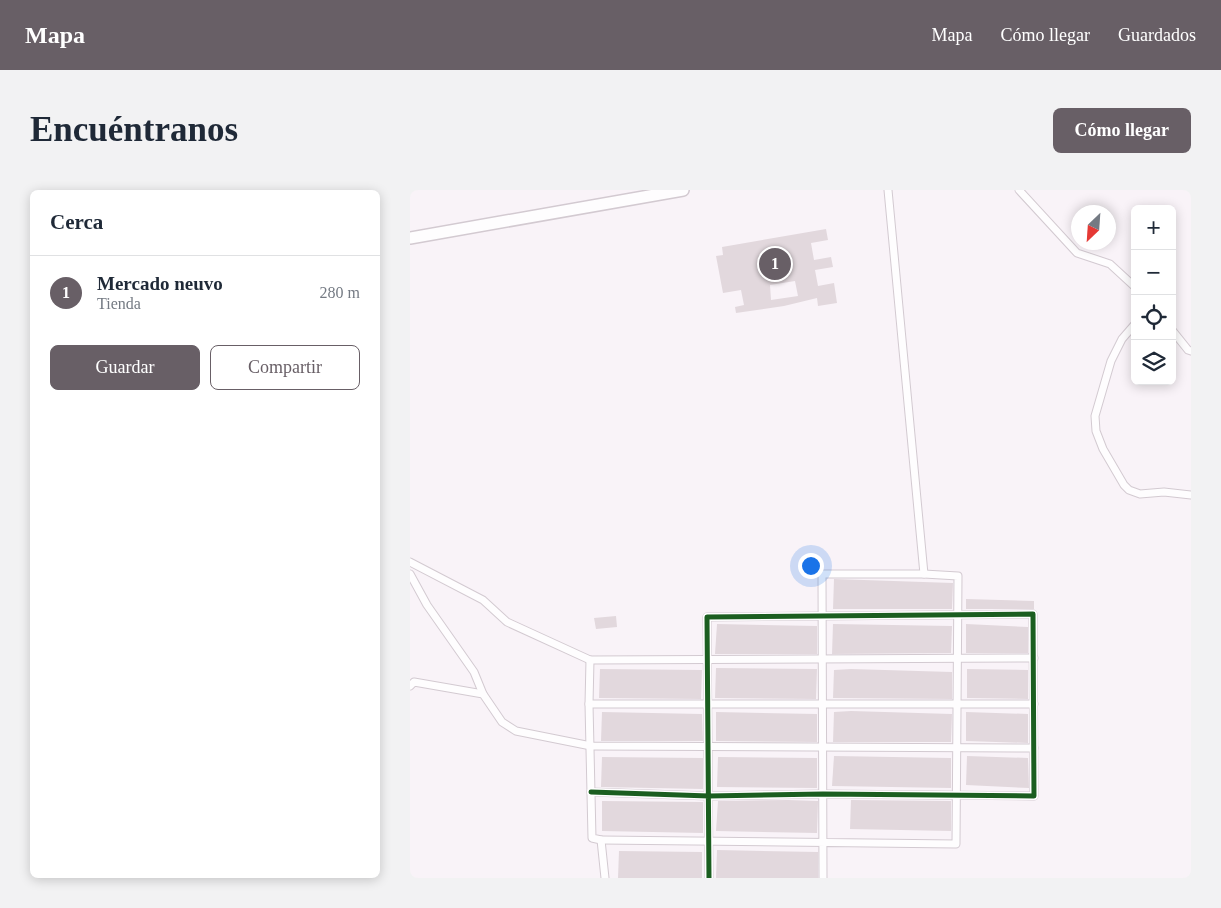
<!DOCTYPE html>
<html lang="es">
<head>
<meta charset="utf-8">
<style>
	:root { --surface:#fff; --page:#f2f2f3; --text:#1f2937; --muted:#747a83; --line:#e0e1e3; --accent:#685f66 }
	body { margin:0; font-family:Georgia,serif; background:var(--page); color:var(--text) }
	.controls { position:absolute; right:15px; top:15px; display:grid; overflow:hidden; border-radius:8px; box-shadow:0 2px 12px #0003 }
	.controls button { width:45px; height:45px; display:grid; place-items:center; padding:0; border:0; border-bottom:1px solid var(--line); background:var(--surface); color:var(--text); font:25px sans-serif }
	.compass { position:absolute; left:661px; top:15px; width:45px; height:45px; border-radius:50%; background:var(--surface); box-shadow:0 2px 12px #0003; rotate:205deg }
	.you { position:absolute; left:400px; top:375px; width:18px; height:18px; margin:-12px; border:4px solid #fff; border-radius:50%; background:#1a73e8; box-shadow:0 0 0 8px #1a73e833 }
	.badge { display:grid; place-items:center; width:32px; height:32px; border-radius:50%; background:var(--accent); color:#fff; font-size:16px; font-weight:700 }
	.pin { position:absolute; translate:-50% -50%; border:2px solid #fff; box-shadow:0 1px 5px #0006 }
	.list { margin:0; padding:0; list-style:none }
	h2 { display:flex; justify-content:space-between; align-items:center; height:65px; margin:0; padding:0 20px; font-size:21px }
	h2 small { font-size:16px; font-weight:400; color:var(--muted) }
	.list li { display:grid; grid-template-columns:32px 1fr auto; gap:15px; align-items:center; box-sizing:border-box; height:75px; padding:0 20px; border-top:1px solid var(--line) }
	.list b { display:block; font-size:19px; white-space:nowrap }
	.list p { margin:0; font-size:16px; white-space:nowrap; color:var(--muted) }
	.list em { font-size:16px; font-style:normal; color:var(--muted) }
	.actions { display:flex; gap:10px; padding:15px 20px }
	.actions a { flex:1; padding:11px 0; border:1px solid var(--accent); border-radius:8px; text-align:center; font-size:18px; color:var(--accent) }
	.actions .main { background:var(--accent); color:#fff }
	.icon { flex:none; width:28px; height:28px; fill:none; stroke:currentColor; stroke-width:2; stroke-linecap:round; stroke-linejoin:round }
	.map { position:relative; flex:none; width:781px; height:688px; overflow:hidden; border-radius:8px }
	header { display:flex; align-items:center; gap:30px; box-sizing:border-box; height:70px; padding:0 25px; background:var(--accent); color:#fff }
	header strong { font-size:24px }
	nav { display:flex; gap:28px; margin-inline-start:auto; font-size:18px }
	.intro { display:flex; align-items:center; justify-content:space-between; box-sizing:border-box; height:120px; padding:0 30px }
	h1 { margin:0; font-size:35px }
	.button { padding:12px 22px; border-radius:8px; background:var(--accent); color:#fff; font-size:18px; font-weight:700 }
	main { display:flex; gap:30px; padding:0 30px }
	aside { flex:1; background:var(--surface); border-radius:8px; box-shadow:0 2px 12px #0003 }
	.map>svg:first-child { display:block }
	.building { fill:#e2d8dd; fill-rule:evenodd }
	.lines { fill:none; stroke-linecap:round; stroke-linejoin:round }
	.minor-casing { stroke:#d3cad1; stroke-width:9 }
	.trunk-casing { stroke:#d3cad1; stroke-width:14 }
	.minor { stroke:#fefdfe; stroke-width:7 }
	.trunk { stroke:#fefdfe; stroke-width:11 }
	.cycleway-casing { stroke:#fff; stroke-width:8 }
	.cycleway { stroke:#1b5e20; stroke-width:5 }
</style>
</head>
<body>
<header>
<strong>Mapa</strong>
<nav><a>Mapa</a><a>Cómo llegar</a><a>Guardados</a></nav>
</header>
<div class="intro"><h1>Encuéntranos</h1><a class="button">Cómo llegar</a></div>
<main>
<aside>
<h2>Cerca<small></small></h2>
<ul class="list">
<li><span class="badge">1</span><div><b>Mercado neuvo</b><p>Tienda</p></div><em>280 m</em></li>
</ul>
<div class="actions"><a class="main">Guardar</a><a>Compartir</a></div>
</aside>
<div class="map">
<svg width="781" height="688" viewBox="0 0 781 688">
	<rect width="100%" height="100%" fill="#f9f3f8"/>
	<g class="building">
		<path d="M416,39L418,50L401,53L404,70L421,67L423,77L405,80L408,96L424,93L427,113L408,116L407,108L374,116L326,123L325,117L334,115L331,100L313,103L306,66L313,65L312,57ZM385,91L388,106L361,110L360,95Z"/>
		<path d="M424,389L543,393L542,419H423Z"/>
		<path d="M556,409L624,411V419H556Z"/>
		<path d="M206,426L207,437L186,439L184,428Z"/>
		<path d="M307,434L407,436V464H305Z"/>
		<path d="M423,434L542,436L541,463L422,464Z"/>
		<path d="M556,434L618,437V463H556Z"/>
		<path d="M306,478L407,479L406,509L305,508Z"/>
		<path d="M190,479L292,480L291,509L189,508Z"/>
		<path d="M441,479L542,482V509L423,508L424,480Z"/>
		<path d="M557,479L618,480V509L557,508Z"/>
		<path d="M441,521L542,524L541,552H423L424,522Z"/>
		<path d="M192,522L292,524L293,551H191Z"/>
		<path d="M306,522L407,524V552L306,551Z"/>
		<path d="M556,522L618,524V553L556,551Z"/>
		<path d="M424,566L541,568V598L422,596Z"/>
		<path d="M557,566L618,568L619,598L556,595Z"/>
		<path d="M192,567L293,568V599L191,597Z"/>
		<path d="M308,567L407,568V598L307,597Z"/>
		<path d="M378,610L408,611L407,643L306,641L308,611Z"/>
		<path d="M441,610L541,611V641L440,639Z"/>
		<path d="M192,611L293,612V643L192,641Z"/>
		<path d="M307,660L408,662V688H306Z"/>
		<path d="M209,661L292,662V688H208Z"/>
	</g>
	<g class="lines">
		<defs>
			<g id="minor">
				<path d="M478,0L514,384"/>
				<path d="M609,0L667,63L700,74L725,97"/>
				<path d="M725,134L712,149L701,171L685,226L686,241L693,259L714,295L719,300L730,304L754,302L781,305"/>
				<path d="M762,140L778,160L781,161"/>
				<path d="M0,372L73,410L97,432L180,470L624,468"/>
				<path d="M0,384L17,415L64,482L73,504"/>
				<path d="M180,470L179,514L182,648L191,650L195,688"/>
				<path d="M0,496L4,492L73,504L92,532L106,541L181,556L624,558"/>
				<path d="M179,514H624"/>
				<path d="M181,602L299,606L413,604L624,606L623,424L297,427L299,688"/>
				<path d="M191,650L546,654L548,386L514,384H412C412,485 413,587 413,688"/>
			</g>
			<path id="trunk" d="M0,48L273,0"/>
		</defs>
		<use href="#minor" class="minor-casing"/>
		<use href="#trunk" class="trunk-casing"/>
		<use href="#minor" class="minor"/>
		<use href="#trunk" class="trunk"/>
		<defs>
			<path id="cycleway" d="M181,602L299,606L413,604L624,606L623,424L297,427L299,688"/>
		</defs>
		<use href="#cycleway" class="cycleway-casing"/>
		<use href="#cycleway" class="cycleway"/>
	</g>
</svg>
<div class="controls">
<button>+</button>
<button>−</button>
<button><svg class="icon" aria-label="locate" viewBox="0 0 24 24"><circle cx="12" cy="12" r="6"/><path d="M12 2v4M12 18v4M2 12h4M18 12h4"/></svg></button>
<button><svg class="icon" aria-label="layers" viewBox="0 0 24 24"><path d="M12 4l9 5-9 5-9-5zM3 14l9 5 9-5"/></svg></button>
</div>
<svg class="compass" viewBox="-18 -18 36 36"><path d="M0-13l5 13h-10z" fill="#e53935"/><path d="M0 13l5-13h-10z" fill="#747a83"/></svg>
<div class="you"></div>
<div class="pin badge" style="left:365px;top:74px">1</div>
</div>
</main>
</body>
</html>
